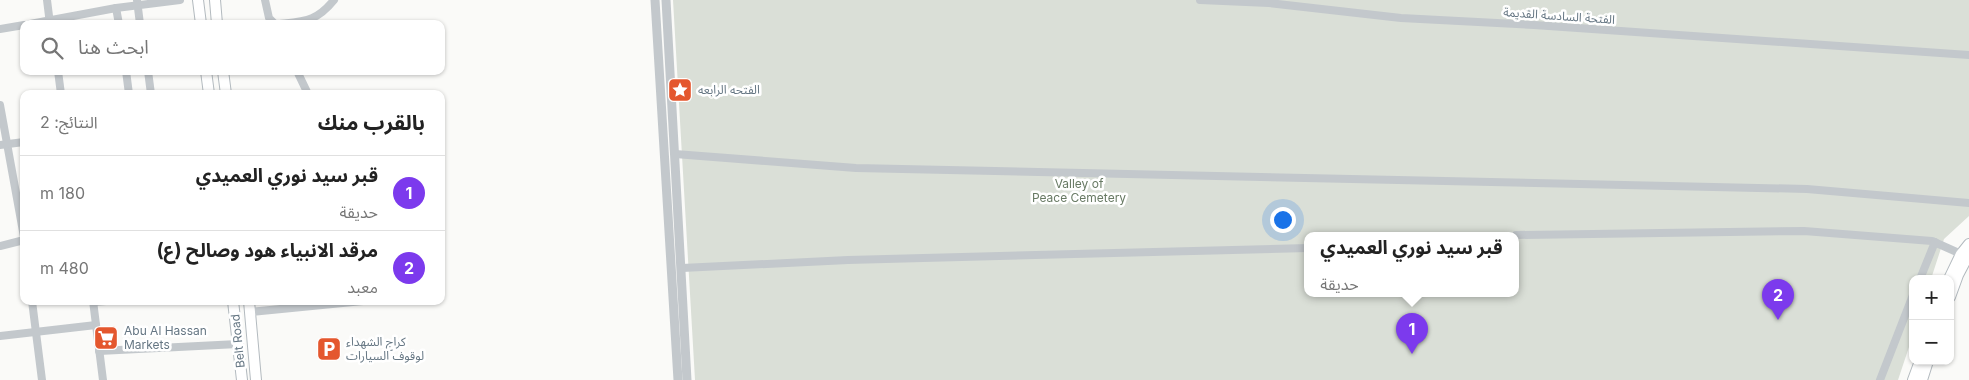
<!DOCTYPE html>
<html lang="ar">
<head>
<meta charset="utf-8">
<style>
	:root { --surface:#fff; --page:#f6f6f6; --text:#222; --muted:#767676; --line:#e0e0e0; --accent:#7c3aed }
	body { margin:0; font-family:Inter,"Noto Sans Arabic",sans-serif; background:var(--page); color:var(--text); direction:rtl }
	.controls { position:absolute; right:15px; bottom:15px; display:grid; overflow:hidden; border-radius:10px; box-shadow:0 1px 4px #0004 }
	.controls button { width:45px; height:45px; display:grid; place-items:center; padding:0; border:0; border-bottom:1px solid var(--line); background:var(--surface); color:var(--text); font:25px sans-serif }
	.you { position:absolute; left:1282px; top:219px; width:18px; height:18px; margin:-12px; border:4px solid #fff; border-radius:50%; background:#1a73e8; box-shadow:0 0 0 8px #1a73e833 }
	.badge { display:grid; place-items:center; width:32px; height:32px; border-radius:50%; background:var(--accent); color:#fff; font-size:16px; font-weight:700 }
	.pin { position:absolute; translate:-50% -41px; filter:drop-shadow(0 1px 2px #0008) }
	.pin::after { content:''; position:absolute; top:26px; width:18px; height:15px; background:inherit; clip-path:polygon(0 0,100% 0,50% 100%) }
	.popup { position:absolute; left:1304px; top:232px; width:215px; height:65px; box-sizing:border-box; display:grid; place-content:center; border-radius:10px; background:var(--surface); filter:drop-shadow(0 1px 4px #0005); font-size:16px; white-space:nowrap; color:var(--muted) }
	.popup b { font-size:19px; color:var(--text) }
	.popup::after { content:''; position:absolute; left:50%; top:100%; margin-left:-10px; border:10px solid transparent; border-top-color:var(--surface) }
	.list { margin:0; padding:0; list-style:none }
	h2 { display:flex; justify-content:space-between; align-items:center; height:65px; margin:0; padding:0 20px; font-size:21px }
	h2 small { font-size:16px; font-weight:400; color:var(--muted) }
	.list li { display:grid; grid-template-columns:32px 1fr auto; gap:15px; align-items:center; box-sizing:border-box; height:75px; padding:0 20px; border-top:1px solid var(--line) }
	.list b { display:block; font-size:19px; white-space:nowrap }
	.list p { margin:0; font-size:16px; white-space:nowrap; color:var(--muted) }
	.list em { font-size:16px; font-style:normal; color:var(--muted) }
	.icon { flex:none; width:28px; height:28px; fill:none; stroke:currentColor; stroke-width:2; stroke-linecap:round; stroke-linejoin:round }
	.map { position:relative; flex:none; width:1969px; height:380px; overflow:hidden; direction:ltr }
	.search { position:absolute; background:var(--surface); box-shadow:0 1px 4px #0004; left:20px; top:20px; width:425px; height:55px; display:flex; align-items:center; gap:12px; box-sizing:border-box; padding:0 18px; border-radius:10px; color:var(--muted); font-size:19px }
	.panel { position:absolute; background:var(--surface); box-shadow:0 1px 4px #0004; left:20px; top:90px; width:425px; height:215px; border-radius:10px; direction:rtl }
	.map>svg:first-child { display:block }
	.green { fill:#dadfd7; fill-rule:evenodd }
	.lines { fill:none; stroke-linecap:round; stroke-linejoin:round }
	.secondary-casing { stroke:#b3babf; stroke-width:12 }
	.minor { stroke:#c3c8cc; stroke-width:8 }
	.tertiary { stroke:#c3c8cc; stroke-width:9 }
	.secondary { stroke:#fff; stroke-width:10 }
	.labels { text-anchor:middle; stroke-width:5; stroke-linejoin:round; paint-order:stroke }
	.street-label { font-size:12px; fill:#657683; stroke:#fff }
	.poi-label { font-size:12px; fill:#657683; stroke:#fff; text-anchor:start }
	.park-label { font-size:12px; fill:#687a64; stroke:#fff }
</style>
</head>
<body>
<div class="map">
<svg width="1969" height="380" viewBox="0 0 1969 380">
	<rect width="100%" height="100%" fill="#fafaf8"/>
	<path class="green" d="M673,0H1969V216L1944,239L1931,279H1913V335L1898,380H695ZM1308,235H1516V293H1308Z"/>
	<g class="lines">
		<defs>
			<g id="secondary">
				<path d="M198,0L201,24"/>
				<path d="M215,0L217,24"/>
				<path d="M206,71L209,94"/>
				<path d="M223,71L226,94"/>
				<path d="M1949,279L1961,254L1969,244"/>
				<path d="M1950,297L1958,275L1969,254"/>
				<path d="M233,301L242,380"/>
				<path d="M249,301L256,380"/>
				<path d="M1913,380L1920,361"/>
				<path d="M1922,380L1928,361"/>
			</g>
		</defs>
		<use href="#secondary" class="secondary-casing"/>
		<g class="minor">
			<path d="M47,0L50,24"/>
			<path d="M137,0L140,24"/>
			<path d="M265,0L269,18L275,24"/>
			<path d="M1200,0L1269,3L1401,18L1534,25L1969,55"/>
			<path d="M116,8L119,24"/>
			<path d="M30,24L116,8L180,0"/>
			<path d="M280,24C306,21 317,21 334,0"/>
			<path d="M0,29L24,25"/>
			<path d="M58,71L61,94"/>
			<path d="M126,71L129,94"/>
			<path d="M148,71L151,94"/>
			<path d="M297,71L308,94"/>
			<path d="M0,105L24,237"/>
			<path d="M0,145L24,142"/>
			<path d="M675,154L856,168L1807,189L1969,203"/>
			<path d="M1516,235L1804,231L1932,241L1961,254"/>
			<path d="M0,246L24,240"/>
			<path d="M682,268L848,260L1308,248"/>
			<path d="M1920,279L1935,242"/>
			<path d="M32,301L42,380"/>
			<path d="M93,301L103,380"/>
			<path d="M93,302L106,301"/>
			<path d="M250,312L363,301"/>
			<path d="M0,336L96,325"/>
			<path d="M99,351L238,344"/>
			<path d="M1880,380L1913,295"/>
		</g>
		<g class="tertiary">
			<path d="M655,0L678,380"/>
			<path d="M666,0L687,380"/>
		</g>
		<use href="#secondary" class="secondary"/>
	</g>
	<defs>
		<symbol id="sight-square" viewBox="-11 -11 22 22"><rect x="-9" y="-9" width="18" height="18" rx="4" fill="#e4572e" stroke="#fff"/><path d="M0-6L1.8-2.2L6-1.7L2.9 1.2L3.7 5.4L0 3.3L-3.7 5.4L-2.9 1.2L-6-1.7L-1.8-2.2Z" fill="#fff"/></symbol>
		<symbol id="supermarket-square" viewBox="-11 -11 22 22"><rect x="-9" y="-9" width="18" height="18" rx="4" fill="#e4572e" stroke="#fff"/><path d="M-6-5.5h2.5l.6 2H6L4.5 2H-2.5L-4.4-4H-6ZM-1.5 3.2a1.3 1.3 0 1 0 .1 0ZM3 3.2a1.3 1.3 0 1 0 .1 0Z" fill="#fff"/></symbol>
		<symbol id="parking-square" viewBox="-11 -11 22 22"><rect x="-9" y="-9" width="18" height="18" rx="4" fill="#e4572e" stroke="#fff"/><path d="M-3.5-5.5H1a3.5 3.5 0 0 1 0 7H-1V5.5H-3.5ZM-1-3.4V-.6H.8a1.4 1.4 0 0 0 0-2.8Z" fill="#fff"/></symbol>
	</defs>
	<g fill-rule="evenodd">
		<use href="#sight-square" x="666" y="76" width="28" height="28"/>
		<use href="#supermarket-square" x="92" y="324" width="28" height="28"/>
		<use href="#parking-square" x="315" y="335" width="28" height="28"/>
	</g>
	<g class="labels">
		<g class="street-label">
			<text transform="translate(1559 16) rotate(4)" y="4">الفتحة السادسة القديمة</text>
			<text transform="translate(238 341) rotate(-96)" y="4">Belt Road</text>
		</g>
		<g class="poi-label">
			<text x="698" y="94">الفتحه الرابعه</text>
			<text x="124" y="335">Abu Al Hassan<tspan x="124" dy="14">Markets</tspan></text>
			<text x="346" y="346">كراج الشهداء<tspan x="346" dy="14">لوقوف السيارات</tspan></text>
		</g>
		<g class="park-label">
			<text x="1079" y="188">Valley of<tspan x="1079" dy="14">Peace Cemetery</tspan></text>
		</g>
	</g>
</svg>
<div class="controls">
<button>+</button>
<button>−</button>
</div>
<div class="you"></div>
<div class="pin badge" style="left:1412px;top:354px">1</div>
<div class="popup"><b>قبر سيد نوري العميدي</b>حديقة</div>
<div class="pin badge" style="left:1778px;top:320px">2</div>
<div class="search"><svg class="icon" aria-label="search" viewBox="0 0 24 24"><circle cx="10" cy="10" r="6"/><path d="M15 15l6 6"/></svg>ابحث هنا</div>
<section class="panel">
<h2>بالقرب منك<small>النتائج: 2</small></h2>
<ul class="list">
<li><span class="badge">1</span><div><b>قبر سيد نوري العميدي</b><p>حديقة</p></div><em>180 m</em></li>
<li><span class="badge">2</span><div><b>مرقد الانبياء هود وصالح (ع)</b><p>معبد</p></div><em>480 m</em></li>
</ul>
</section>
</div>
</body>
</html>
